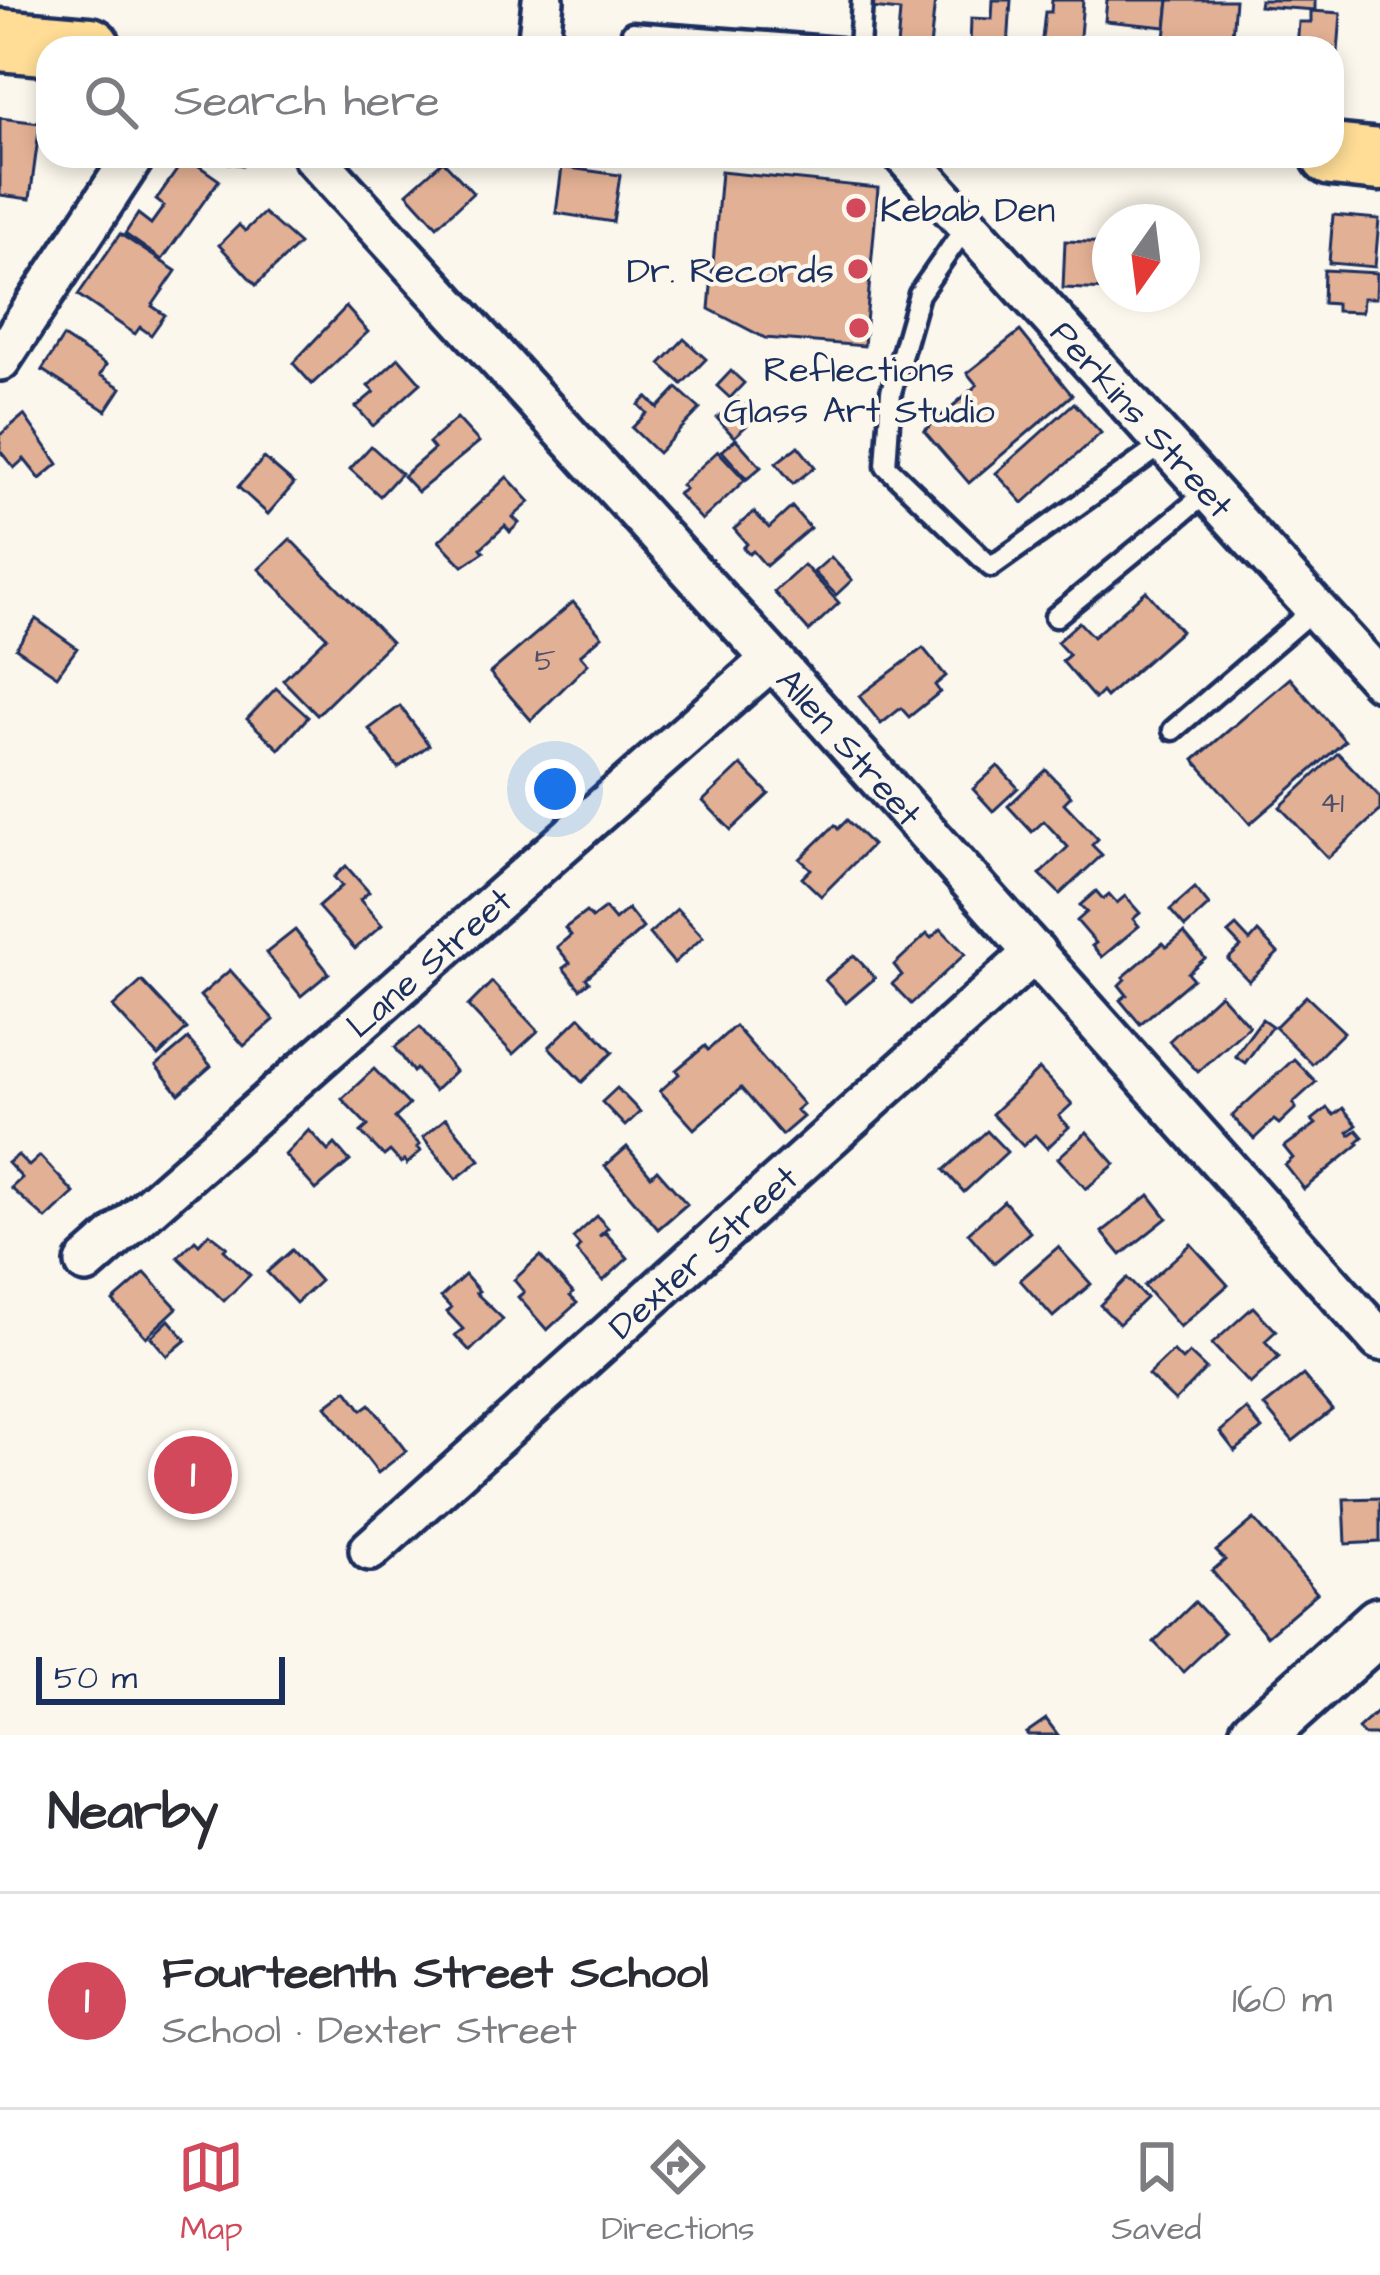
<!DOCTYPE html>
<html lang="en">
<head>
<meta charset="utf-8">
<style>
	:root { --surface:#fff; --page:#f7f7f7; --text:#2b2b33; --muted:#7c7c81; --line:#e1e1e2; --accent:#d1495b }
	body { margin:0; font-family:"Architects Daughter",sans-serif; background:var(--page); color:var(--text) }
	.compass { position:absolute; left:1092px; top:204px; width:108px; height:108px; border-radius:50%; background:var(--surface); box-shadow:0 6px 18px #0003; rotate:194deg }
	.scale { position:absolute; left:36px; bottom:30px; width:249px; box-sizing:border-box; padding-left:12px; border:6px solid #1b2f5e; border-top:0; font-size:33px; line-height:42px; white-space:nowrap; color:#1b2f5e; -webkit-text-stroke:9px #fbf7ec; paint-order:stroke }
	.you { position:absolute; left:555px; top:789px; width:42px; height:42px; margin:-30px; border:9px solid #fff; border-radius:50%; background:#1a73e8; box-shadow:0 0 0 18px #1a73e833 }
	.badge { display:grid; place-items:center; width:78px; height:78px; border-radius:50%; background:var(--accent); color:#fff; font-size:39px; font-weight:700 }
	.pin { position:absolute; translate:-50% -50%; border:6px solid #fff; box-shadow:0 3px 12px #0006 }
	.list { margin:0; padding:0; list-style:none }
	h2 { display:flex; justify-content:space-between; align-items:center; height:156px; margin:0; padding:0 48px; font-size:51px }
	h2 small { font-size:39px; font-weight:400; color:var(--muted) }
	.list li { display:grid; grid-template-columns:78px 1fr auto; gap:36px; align-items:center; box-sizing:border-box; height:216px; padding:0 48px; border-top:3px solid var(--line) }
	.list b { display:block; font-size:45px; white-space:nowrap }
	.list p { margin:0; font-size:39px; white-space:nowrap; color:var(--muted) }
	.list em { font-size:39px; font-style:normal; color:var(--muted) }
	.icon { flex:none; width:66px; height:66px; fill:none; stroke:currentColor; stroke-width:2; stroke-linecap:round; stroke-linejoin:round }
	.map { position:relative; flex:none; width:1380px; height:1735px; overflow:hidden }
	.search { position:absolute; background:var(--surface); box-shadow:0 6px 18px #0003; left:36px; right:36px; top:36px; height:132px; display:flex; align-items:center; gap:30px; box-sizing:border-box; padding:0 42px; border-radius:36px; color:var(--muted); font-size:45px }
	.sheet { height:372px; background:var(--surface) }
	nav { display:flex; justify-content:space-around; align-items:center; box-sizing:border-box; height:168px; border-top:3px solid var(--line); background:var(--surface); font-size:33px; color:var(--muted) }
	nav a { display:grid; justify-items:center; gap:6px }
	nav .on { color:var(--accent) }
	.map>svg:first-child { display:block }
	.building { fill:#e2b094; stroke:#1b2f5e; stroke-width:3 }
	.lines { fill:none; stroke-linecap:round; stroke-linejoin:round }
	.lane-casing { stroke:#1b2f5e; stroke-width:27 }
	.street-casing { stroke:#1b2f5e; stroke-width:48 }
	.secondary-casing { stroke:#1b2f5e; stroke-width:63 }
	.primary-casing { stroke:#1b2f5e; stroke-width:69 }
	.lane { stroke:#fbf7ec; stroke-width:18 }
	.street { stroke:#fbf7ec; stroke-width:39 }
	.secondary { stroke:#fbf7ec; stroke-width:54 }
	.primary { stroke:#ffdd96; stroke-width:60 }
	.poi-dot { fill:#d1495b; stroke:#fbf7ec; stroke-width:4.5 }
	.labels { text-anchor:middle; stroke-width:9; stroke-linejoin:round; paint-order:stroke }
	.number-label { font-size:30px; fill:#4d4f6c }
	.poi-label { font-size:36px; fill:#1b2f5e; stroke:#fbf7ec; text-anchor:start }
	.street-label { font-size:36px; fill:#1b2f5e; stroke:#fbf7ec }
</style>
</head>
<body>
<div class="map">
<svg width="1380" height="1735" viewBox="0 0 1380 1735">
	<rect width="100%" height="100%" fill="#fbf7ec"/>
	<filter id="ink" filterUnits="userSpaceOnUse"><feTurbulence type="fractalNoise" baseFrequency=".00833" numOctaves="2"/><feDisplacementMap in="SourceGraphic" scale="24" xChannelSelector="R" yChannelSelector="G"/><feConvolveMatrix kernelMatrix="1 2 1 2 8 2 1 2 1" color-interpolation-filters="sRGB"/></filter>
	<g filter="url(#ink)">
		<g class="building">
			<path d="M872,0H935L930,48H897L900,11L871,8Z"/>
			<path d="M993,0H1011L1008,48H970L971,18L992,19Z"/>
			<path d="M1052,0H1083L1079,48H1041L1045,12H1051Z"/>
			<path d="M1107,0H1169L1166,27L1105,21Z"/>
			<path d="M1169,0H1235L1231,48H1164Z"/>
			<path d="M1260,0H1315V10L1259,6Z"/>
			<path d="M1311,11L1341,13L1335,93L1332,48H1297L1299,22H1311Z"/>
			<path d="M0,118L40,123L30,199L0,195Z"/>
			<path d="M186,156H242V165Z"/>
			<path d="M186,157L219,180L162,260L125,234L138,214L151,224L164,206L156,200Z"/>
			<path d="M443,161L473,193L437,226L407,193Z"/>
			<path d="M562,167L620,175L613,222L556,213Z"/>
			<path d="M721,172L878,188L864,346L765,338L709,309Z"/>
			<path d="M264,213L299,244L256,285L219,245L239,225L245,231Z"/>
			<path d="M1333,215L1379,219L1375,267L1329,263Z"/>
			<path d="M120,234L176,271L152,306L165,315L151,335L140,327L135,334L78,295Z"/>
			<path d="M1065,241L1110,243V290L1063,288Z"/>
			<path d="M1324,270L1377,273L1376,298H1363L1362,312L1336,311V304L1323,303Z"/>
			<path d="M346,307L368,332L312,384L293,363Z"/>
			<path d="M1020,331L1072,395L969,483L924,431L977,385L967,373Z"/>
			<path d="M63,337L106,365L100,375L121,388L106,411L42,370Z"/>
			<path d="M684,339L706,359L682,384L660,364Z"/>
			<path d="M399,358L421,383L373,426L356,407L374,392L368,386Z"/>
			<path d="M731,371L744,383L730,398L717,386Z"/>
			<path d="M677,388L700,409L658,453L632,428L647,413L639,405L647,397L658,408Z"/>
			<path d="M738,398L756,417L734,437L717,418Z"/>
			<path d="M1074,403L1101,433L1023,503L996,473Z"/>
			<path d="M24,415L58,464L40,479L24,459L14,468L0,451V435Z"/>
			<path d="M457,418L479,442L418,492L403,476L434,449L429,443Z"/>
			<path d="M736,439L761,467L747,479L722,451Z"/>
			<path d="M371,446L401,473L380,496L350,469Z"/>
			<path d="M798,446L815,467L793,484L776,463Z"/>
			<path d="M718,451L745,480L702,520L678,494L685,489L681,485Z"/>
			<path d="M264,458L294,484L268,514L238,487Z"/>
			<path d="M507,477L530,502L513,517L519,523L510,532L505,526L481,548L484,552L463,566L439,541Z"/>
			<path d="M792,507L810,528L766,566L753,551L749,554L743,548L747,544L734,529L754,512L769,528Z"/>
			<path d="M290,539L391,642L317,715L283,680L327,637L259,569Z"/>
			<path d="M831,557L852,580L836,595L814,572Z"/>
			<path d="M804,565L839,603L809,631L774,592Z"/>
			<path d="M1146,591L1181,631L1106,697L1102,692L1095,699L1062,661L1069,655L1057,642L1079,622L1093,637Z"/>
			<path d="M573,602L602,636L580,655L588,664L531,720L490,673Z"/>
			<path d="M36,619L77,648L57,676L16,648Z"/>
			<path d="M923,648L946,676L935,685L940,692L909,717L901,708L881,724L859,696Z"/>
			<path d="M1290,678L1345,741L1250,824L1194,760Z"/>
			<path d="M276,688L308,717L279,749L247,719Z"/>
			<path d="M400,706L429,745L398,768L369,729Z"/>
			<path d="M1338,753L1380,797V811L1328,858L1280,807Z"/>
			<path d="M741,765L769,794L731,830L703,801Z"/>
			<path d="M998,766L1018,788L993,811L973,789Z"/>
			<path d="M1046,770L1071,796L1064,803L1098,839L1092,845L1102,855L1060,894L1040,874L1068,847L1044,821L1032,832L1008,806Z"/>
			<path d="M847,820L872,845L821,896L802,878L811,869L800,859L835,825L838,829Z"/>
			<path d="M346,866L369,892L360,900L382,925L355,949L318,907L342,886L334,877Z"/>
			<path d="M1195,888L1209,905L1185,927L1170,910Z"/>
			<path d="M1096,891L1103,899L1109,894L1117,903L1125,896L1140,913L1133,919L1139,926L1102,957L1092,946L1096,943L1077,921L1087,912L1080,905Z"/>
			<path d="M605,908L615,920L628,909L643,928L586,978L589,982L580,989L563,968L570,963L557,947L571,935L565,928L586,912L592,918Z"/>
			<path d="M677,909L703,937L674,963L649,934Z"/>
			<path d="M1236,926L1250,941L1258,932L1278,953L1249,981L1228,959L1241,947L1228,933Z"/>
			<path d="M941,929L965,954L911,1004L892,984L902,975L894,965L927,934L931,938Z"/>
			<path d="M295,930L329,973L301,996L266,953Z"/>
			<path d="M1184,933L1205,958L1188,973L1193,979L1140,1024L1120,1000L1127,995L1119,985L1125,979L1123,977L1163,943L1167,947Z"/>
			<path d="M854,955L875,978L846,1003L825,980Z"/>
			<path d="M230,970L274,1020L244,1046L200,996Z"/>
			<path d="M142,981L187,1029L158,1056L113,1007Z"/>
			<path d="M492,982L538,1031L513,1054L468,1006Z"/>
			<path d="M1220,994L1249,1026L1198,1072L1169,1041Z"/>
			<path d="M1306,996L1344,1032L1312,1064L1275,1027Z"/>
			<path d="M580,1017L613,1052L582,1082L549,1047Z"/>
			<path d="M1262,1019L1272,1026L1245,1063L1235,1056Z"/>
			<path d="M735,1026L803,1104L796,1110L803,1117L782,1135L741,1088L694,1129L660,1091L679,1074L676,1070L705,1046L708,1050Z"/>
			<path d="M420,1027L455,1071L434,1091L416,1069L413,1072L395,1047Z"/>
			<path d="M188,1039L211,1066L179,1094L156,1066Z"/>
			<path d="M1294,1059L1316,1082L1293,1103L1296,1108L1279,1124L1274,1120L1254,1139L1232,1116Z"/>
			<path d="M374,1069L409,1105L395,1118L420,1145L417,1147L421,1151L407,1164L404,1160L401,1163L390,1151L384,1156L361,1132L368,1126L342,1099Z"/>
			<path d="M1039,1069L1072,1104L1059,1116L1069,1127L1047,1148L1035,1135L1023,1146L992,1114Z"/>
			<path d="M617,1088L640,1112L625,1126L602,1102Z"/>
			<path d="M1327,1108L1334,1115L1343,1108L1357,1125L1348,1132L1350,1135L1357,1130L1363,1137L1357,1142L1359,1144L1304,1189L1285,1165L1293,1158L1284,1147L1316,1124L1312,1120Z"/>
			<path d="M446,1118L480,1160L456,1179L423,1137Z"/>
			<path d="M309,1130L328,1151L335,1144L350,1161L316,1190L285,1155Z"/>
			<path d="M987,1131L1007,1152L964,1192L944,1170Z"/>
			<path d="M1087,1132L1115,1164L1086,1189L1058,1158Z"/>
			<path d="M627,1147L651,1176L657,1170L687,1204L658,1229L605,1166Z"/>
			<path d="M18,1155L29,1166L40,1156L74,1193L46,1219L11,1188L22,1178L8,1163Z"/>
			<path d="M1149,1195L1167,1218L1121,1255L1102,1232Z"/>
			<path d="M1004,1201L1030,1232L994,1263L968,1233Z"/>
			<path d="M597,1216L608,1228L599,1236L606,1233L628,1258L603,1281L576,1251L580,1246L573,1238Z"/>
			<path d="M209,1233L227,1247L224,1250L250,1275L224,1301L178,1257L195,1240L199,1244Z"/>
			<path d="M1191,1244L1228,1285L1180,1327L1144,1286Z"/>
			<path d="M1058,1247L1091,1284L1053,1317L1020,1280Z"/>
			<path d="M292,1250L320,1281L296,1303L267,1272Z"/>
			<path d="M540,1256L573,1293L570,1296L577,1303L547,1330L518,1297L524,1292L514,1280Z"/>
			<path d="M145,1273L177,1308L146,1337L113,1301Z"/>
			<path d="M465,1275L479,1291L476,1293L503,1319L470,1351L455,1335L463,1329L447,1312L451,1308L441,1297Z"/>
			<path d="M1127,1278L1146,1298L1119,1324L1100,1305Z"/>
			<path d="M1253,1307L1276,1331L1265,1341L1279,1357L1250,1384L1212,1344Z"/>
			<path d="M169,1320L186,1340L167,1356L151,1337Z"/>
			<path d="M1173,1351L1182,1360L1189,1353L1206,1369L1175,1401L1148,1375Z"/>
			<path d="M1303,1375L1332,1410L1293,1441L1264,1406Z"/>
			<path d="M347,1390L362,1410L370,1404L406,1451L378,1473L326,1406Z"/>
			<path d="M1246,1409L1262,1429L1235,1451L1220,1432Z"/>
			<path d="M1380,1498V1542L1346,1544L1344,1499Z"/>
			<path d="M1254,1519L1317,1593L1267,1636L1212,1571L1225,1560L1216,1551Z"/>
			<path d="M1195,1602L1224,1633L1183,1672L1154,1642Z"/>
			<path d="M1380,1709V1735H1364L1358,1729Z"/>
			<path d="M1046,1719L1058,1735H1028L1026,1733Z"/>
		</g>
		<g class="lines">
			<defs>
				<g id="lane">
					<path d="M632,48V32L767,42"/>
					<path d="M767,48V42L840,48"/>
					<path d="M859,48L862,0"/>
					<path d="M967,225L919,294L891,392L886,466L991,567L1165,443"/>
					<path d="M1055,617L1209,491"/>
					<path d="M1173,730L1315,608"/>
				</g>
				<g id="street">
					<path d="M538,48L543,0"/>
					<path id="s1" d="M313,156L772,659L1380,1340"/>
					<path id="s2" d="M905,156L1380,680"/>
					<path d="M0,360L134,156"/>
					<path id="s3" d="M86,1263L772,659"/>
					<path id="s4" d="M370,1550L1035,952"/>
				</g>
				<path id="secondary" d="M1257,1735L1380,1625"/>
				<g id="primary">
					<path d="M0,40L90,48"/>
					<path d="M1332,155L1380,160"/>
				</g>
			</defs>
			<use href="#lane" class="lane-casing"/>
			<use href="#street" class="street-casing"/>
			<use href="#secondary" class="secondary-casing"/>
			<use href="#primary" class="primary-casing"/>
			<use href="#lane" class="lane"/>
			<use href="#street" class="street"/>
			<use href="#secondary" class="secondary"/>
			<use href="#primary" class="primary"/>
		</g>
	</g>
	<g class="poi-dot">
		<circle cx="856" cy="208" r="12"/>
		<circle cx="858" cy="269" r="12"/>
		<circle cx="859" cy="328" r="12"/>
	</g>
	<g class="labels">
		<g class="number-label">
			<text x="545" y="670">5</text>
			<text x="1332" y="812">41</text>
		</g>
		<g class="poi-label">
			<text x="880" y="221">Kebab Den</text>
			<text x="834" y="282" text-anchor="end">Dr. Records</text>
			<text x="859" y="381" text-anchor="middle">Reflections<tspan x="859" dy="41">Glass Art Studio</tspan></text>
		</g>
		<g class="street-label">
			<text dy="13" stroke="none"><textPath href="#s2" startOffset="354">Perkins Street</textPath></text>
			<text dy="13" stroke="none"><textPath href="#s1" startOffset="798">Allen Street</textPath></text>
			<text dy="13" stroke="none"><textPath href="#s3" startOffset="456">Lane Street</textPath></text>
			<text dy="13" stroke="none"><textPath href="#s4" startOffset="447">Dexter Street</textPath></text>
		</g>
	</g>
</svg>
<svg class="compass" viewBox="-18 -18 36 36"><path d="M0-13l5 13h-10z" fill="#e53935"/><path d="M0 13l5-13h-10z" fill="#7c7c81"/></svg>
<div class="scale">50 m</div>
<div class="you"></div>
<div class="pin badge" style="left:193px;top:1475px">1</div>
<div class="search"><svg class="icon" aria-label="search" viewBox="0 0 24 24"><circle cx="10" cy="10" r="6"/><path d="M15 15l6 6"/></svg>Search here</div>
</div>
<section class="sheet">
<h2>Nearby<small></small></h2>
<ul class="list">
<li><span class="badge">1</span><div><b>Fourteenth Street School</b><p>School · Dexter Street</p></div><em>160 m</em></li>
</ul>
</section>
<nav>
<a class="on"><svg class="icon" aria-label="map" viewBox="0 0 24 24"><path d="M3 6l6-2 6 2 6-2v14l-6 2-6-2-6 2zM9 4v14M15 6v14"/></svg>Map</a>
<a><svg class="icon" aria-label="directions" viewBox="0 0 24 24"><path d="M12 3l9 9-9 9-9-9zM9 14v-3h6M13 9l2 2-2 2"/></svg>Directions</a>
<a><svg class="icon" aria-label="saved" viewBox="0 0 24 24"><path d="M7 4h10v16l-5-4-5 4z"/></svg>Saved</a>
</nav>
</body>
</html>
